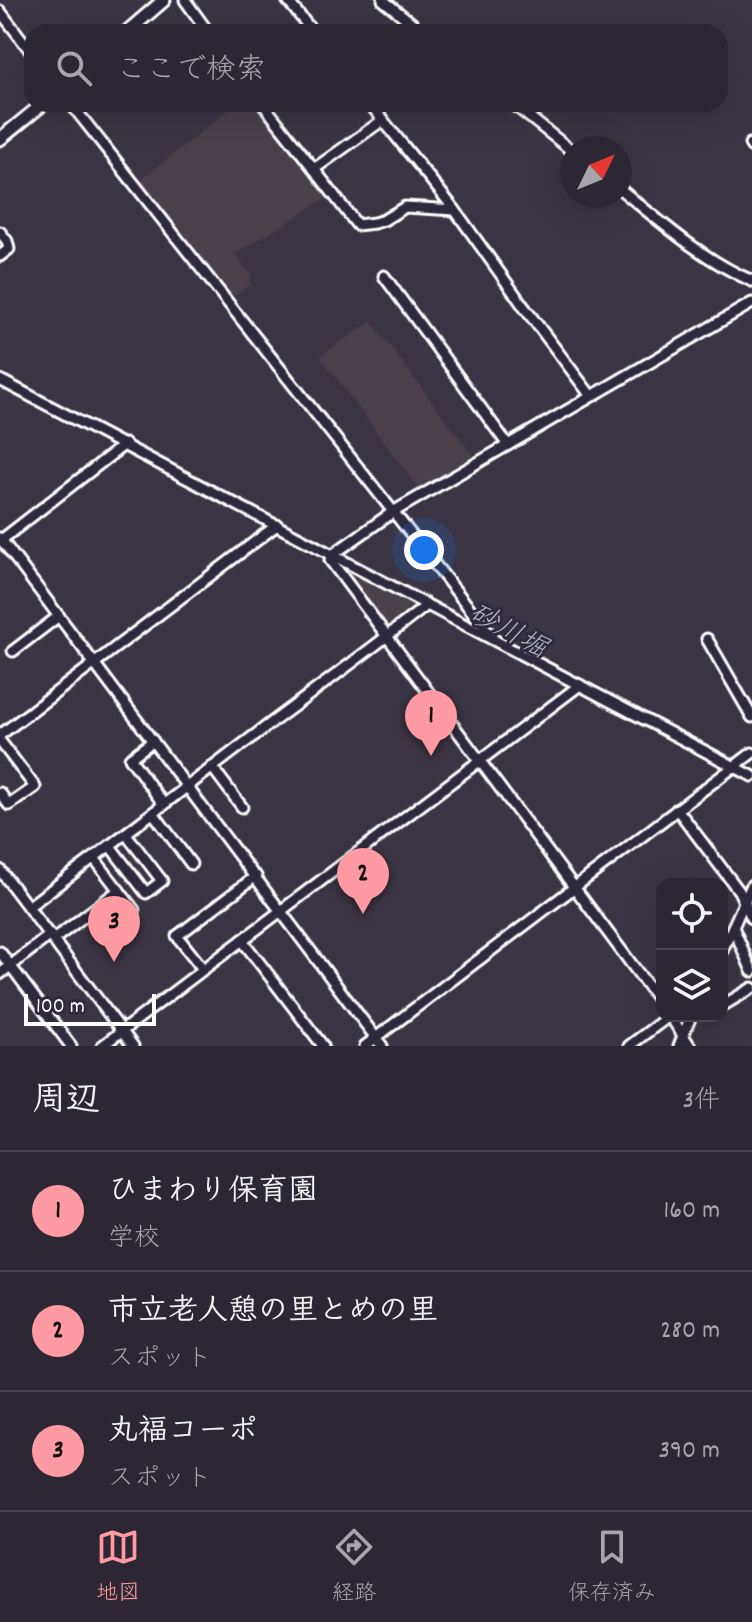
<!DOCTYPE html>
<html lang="ja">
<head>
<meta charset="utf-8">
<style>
	:root { --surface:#2c2732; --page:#38333e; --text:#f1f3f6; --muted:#a6a5ac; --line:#48444d; --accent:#ff9aa2 }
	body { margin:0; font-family:Dekko,"Klee One",sans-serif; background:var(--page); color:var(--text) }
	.controls { position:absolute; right:24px; bottom:24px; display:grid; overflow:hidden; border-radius:16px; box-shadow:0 8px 32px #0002 }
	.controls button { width:72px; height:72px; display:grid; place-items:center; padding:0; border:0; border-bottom:2px solid var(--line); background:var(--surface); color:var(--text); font:40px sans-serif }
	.compass { position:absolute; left:560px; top:136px; width:72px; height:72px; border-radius:50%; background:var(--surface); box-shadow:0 8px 32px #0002; rotate:47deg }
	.scale { position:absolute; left:24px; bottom:20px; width:132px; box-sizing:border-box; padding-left:8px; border:4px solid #fff; border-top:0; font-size:22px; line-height:28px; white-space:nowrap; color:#fff; -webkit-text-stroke:6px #2f2a3d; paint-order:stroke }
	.you { position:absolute; left:424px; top:550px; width:28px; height:28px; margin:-20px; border:6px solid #fff; border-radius:50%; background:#1a73e8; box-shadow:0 0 0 12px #1a73e833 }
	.badge { display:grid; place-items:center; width:52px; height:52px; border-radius:50%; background:var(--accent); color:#111; font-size:26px; font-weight:700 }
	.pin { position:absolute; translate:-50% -66px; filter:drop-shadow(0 2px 4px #0008) }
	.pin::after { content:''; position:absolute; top:42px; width:28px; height:24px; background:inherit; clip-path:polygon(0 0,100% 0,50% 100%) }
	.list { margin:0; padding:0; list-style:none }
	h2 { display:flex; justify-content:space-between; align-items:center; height:104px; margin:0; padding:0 32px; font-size:34px }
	h2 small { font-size:26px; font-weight:400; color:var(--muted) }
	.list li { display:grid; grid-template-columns:52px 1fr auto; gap:24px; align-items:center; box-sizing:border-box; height:120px; padding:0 32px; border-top:2px solid var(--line) }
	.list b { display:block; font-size:30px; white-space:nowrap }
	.list p { margin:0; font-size:26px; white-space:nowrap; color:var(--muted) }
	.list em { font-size:26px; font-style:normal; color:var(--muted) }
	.icon { flex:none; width:44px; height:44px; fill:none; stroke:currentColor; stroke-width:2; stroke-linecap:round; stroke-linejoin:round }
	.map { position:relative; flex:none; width:752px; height:1046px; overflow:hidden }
	.search { position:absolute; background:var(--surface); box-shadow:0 8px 32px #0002; left:24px; right:24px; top:24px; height:88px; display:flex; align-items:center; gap:20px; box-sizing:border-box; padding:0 28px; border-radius:24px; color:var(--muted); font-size:30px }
	.sheet { height:464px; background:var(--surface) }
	nav { display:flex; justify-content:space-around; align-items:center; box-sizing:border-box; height:112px; border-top:2px solid var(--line); background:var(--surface); font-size:22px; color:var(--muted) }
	nav a { display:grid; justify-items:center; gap:4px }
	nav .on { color:var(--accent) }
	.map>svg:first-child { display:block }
	.built { fill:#494049 }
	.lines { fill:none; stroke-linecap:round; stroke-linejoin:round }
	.stream { stroke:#94a2ae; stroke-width:3 }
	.minor-casing { stroke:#fff; stroke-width:15 }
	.major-casing { stroke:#fff; stroke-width:17 }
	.minor { stroke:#2f2a3d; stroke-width:9 }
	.major { stroke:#2f2a3d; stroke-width:11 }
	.labels { text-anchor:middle; stroke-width:6; stroke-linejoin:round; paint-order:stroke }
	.water-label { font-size:28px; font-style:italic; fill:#afb9c2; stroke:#2f2a3d }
</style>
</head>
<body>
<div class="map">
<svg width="752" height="1046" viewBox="0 0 752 1046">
	<rect width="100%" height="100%" fill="#3b3442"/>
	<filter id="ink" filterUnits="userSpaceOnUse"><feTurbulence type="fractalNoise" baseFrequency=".0125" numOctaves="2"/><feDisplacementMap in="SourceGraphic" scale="16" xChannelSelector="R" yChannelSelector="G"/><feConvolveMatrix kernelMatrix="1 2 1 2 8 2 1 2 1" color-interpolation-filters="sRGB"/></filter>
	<g filter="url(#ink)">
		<g class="built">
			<path d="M236,104H259L330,196L235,254L252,277L249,280L251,284L231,298L211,273L212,268L208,270L138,182Z"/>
			<path d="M371,321L476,459L421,492L320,356Z"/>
			<path d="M357,574L420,607L387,631L350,582Z"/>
		</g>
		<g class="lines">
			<path class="stream" d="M713,761L722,765"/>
			<defs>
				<g id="minor">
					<path d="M185,0L208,32"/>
					<path d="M287,0L313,32"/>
					<path d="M383,0L423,32"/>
					<path d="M0,11L32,53"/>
					<path d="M71,104L493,638"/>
					<path d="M263,104L314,169L383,120"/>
					<path d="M370,104L455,210L524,307L591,396"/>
					<path d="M513,104L572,151"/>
					<path d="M750,144L752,147"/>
					<path d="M314,169L357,225L374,223L384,220L405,207L455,210"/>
					<path d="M620,189C661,222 703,260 752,281"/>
					<path d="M0,232L7,241L9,249L0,256"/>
					<path d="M384,276L508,445"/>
					<path d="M0,380L752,776"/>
					<path d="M0,538L382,1046"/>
					<path d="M0,541L125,444"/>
					<path d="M707,639L752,717"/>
					<path d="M13,651L59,616"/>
					<path d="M0,735L277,525"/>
					<path d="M0,741L35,787L9,805L0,793"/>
					<path d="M153,741L130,758L164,805"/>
					<path d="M212,767L242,807"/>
					<path d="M677,809L739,891L752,918"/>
					<path d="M154,814L191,864"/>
					<path d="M110,846L146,893L162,881L126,834"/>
					<path d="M94,858L134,910"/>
					<path d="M0,870L133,1046"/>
					<path d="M28,907C90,861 151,814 213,767C284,712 357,661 427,605"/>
					<path d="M733,927L752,971"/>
					<path d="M53,940L119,890"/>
					<path d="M242,940L323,1046"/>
					<path d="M722,951L752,885"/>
					<path d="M0,952L71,1046"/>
					<path d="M203,969L177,936L256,876"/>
					<path d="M0,974L50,935"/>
					<path d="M662,1005L330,560L332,555L393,512L752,303"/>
					<path d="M722,1006L752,988"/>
					<path d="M670,1016L690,1046"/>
					<path d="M102,1046L580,685"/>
					<path d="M365,1046L752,753"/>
					<path d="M629,1046L669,1016"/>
					<path d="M679,1046L691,1016"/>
				</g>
				<g id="major">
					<path d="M127,32L164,0"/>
					<path d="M0,139L43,104"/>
				</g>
			</defs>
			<use href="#minor" class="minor-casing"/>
			<use href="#major" class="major-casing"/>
			<use href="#minor" class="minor"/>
			<use href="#major" class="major"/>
		</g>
	</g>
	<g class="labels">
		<g class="water-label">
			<text transform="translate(509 629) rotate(28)" y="10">砂川堀</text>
		</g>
	</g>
</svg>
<div class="controls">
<button><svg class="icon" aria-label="locate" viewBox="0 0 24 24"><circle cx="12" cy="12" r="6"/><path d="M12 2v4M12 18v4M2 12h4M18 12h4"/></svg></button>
<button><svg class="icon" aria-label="layers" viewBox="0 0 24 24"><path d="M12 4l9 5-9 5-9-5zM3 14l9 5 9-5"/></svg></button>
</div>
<svg class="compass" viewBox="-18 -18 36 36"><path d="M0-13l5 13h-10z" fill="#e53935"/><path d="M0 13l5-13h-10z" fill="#a6a5ac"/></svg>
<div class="scale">100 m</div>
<div class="you"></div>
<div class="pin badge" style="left:431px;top:756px">1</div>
<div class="pin badge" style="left:363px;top:914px">2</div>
<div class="pin badge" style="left:114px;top:962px">3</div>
<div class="search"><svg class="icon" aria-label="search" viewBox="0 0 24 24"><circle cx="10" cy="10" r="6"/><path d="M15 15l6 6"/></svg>ここで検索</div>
</div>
<section class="sheet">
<h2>周辺<small>3件</small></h2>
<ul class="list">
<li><span class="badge">1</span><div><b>ひまわり保育園</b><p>学校</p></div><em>160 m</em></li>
<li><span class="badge">2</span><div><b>市立老人憩の里とめの里</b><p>スポット</p></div><em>280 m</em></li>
<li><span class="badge">3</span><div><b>丸福コーポ</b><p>スポット</p></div><em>390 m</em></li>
</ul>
</section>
<nav>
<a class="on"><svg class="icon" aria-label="map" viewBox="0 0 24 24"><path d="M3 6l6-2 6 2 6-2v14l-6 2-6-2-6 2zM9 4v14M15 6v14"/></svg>地図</a>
<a><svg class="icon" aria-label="directions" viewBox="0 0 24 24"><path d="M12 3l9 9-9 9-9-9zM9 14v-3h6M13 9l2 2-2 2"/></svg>経路</a>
<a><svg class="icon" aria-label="saved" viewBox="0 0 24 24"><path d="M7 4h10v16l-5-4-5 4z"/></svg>保存済み</a>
</nav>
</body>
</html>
